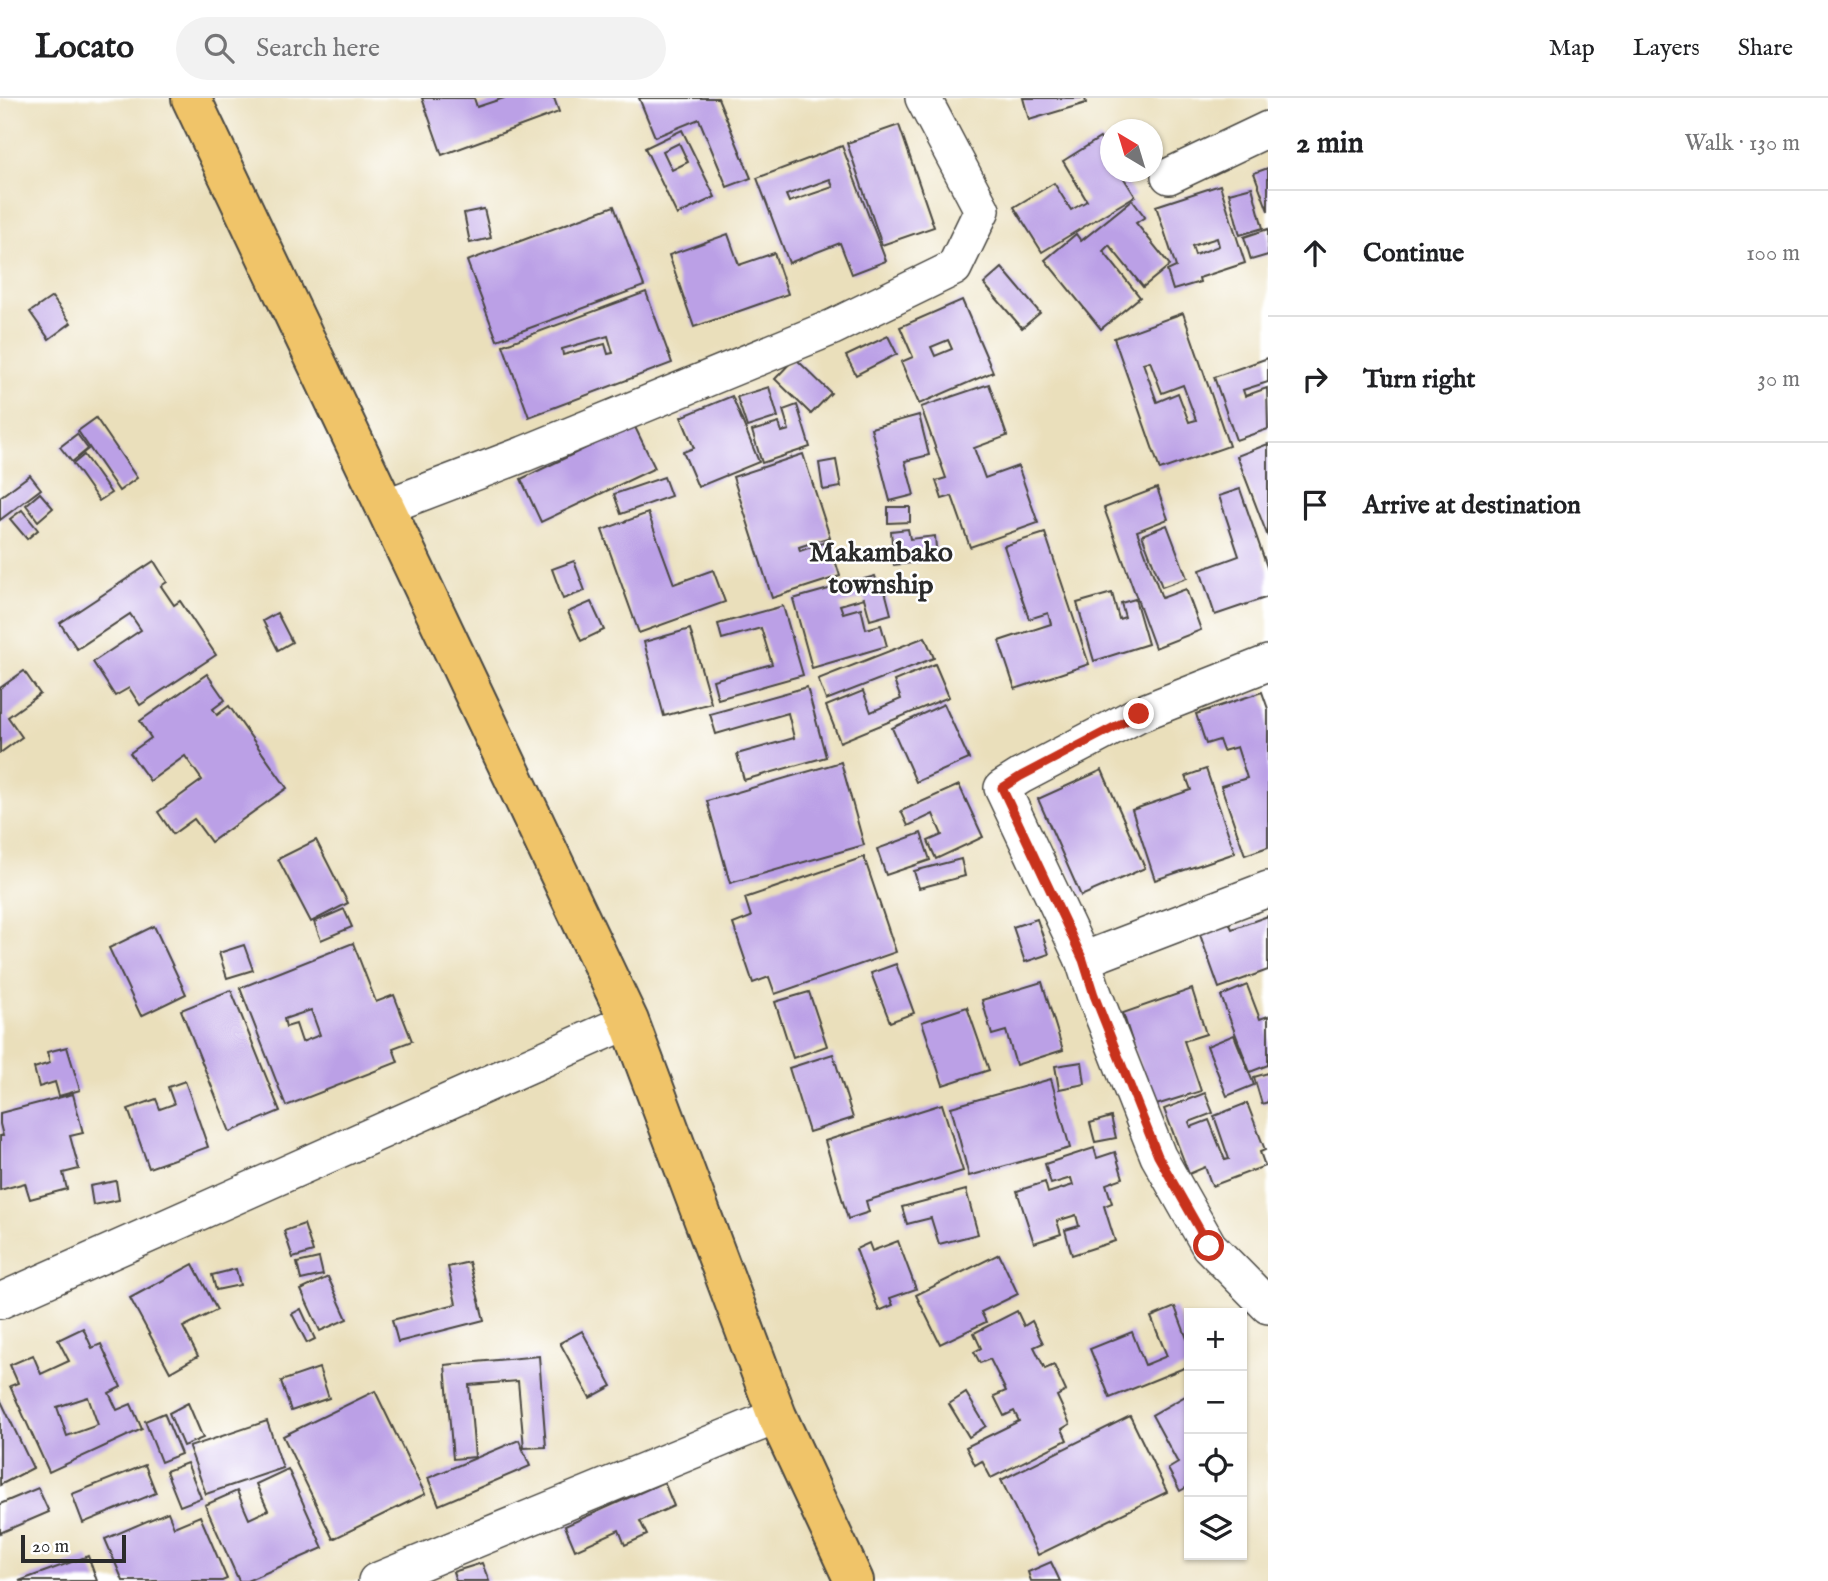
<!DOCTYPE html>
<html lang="en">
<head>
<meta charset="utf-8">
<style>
	:root { --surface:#fff; --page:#f2f2f2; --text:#202124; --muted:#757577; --line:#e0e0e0 }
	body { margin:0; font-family:"IM FELL English",serif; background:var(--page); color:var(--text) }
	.controls { position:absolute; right:21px; bottom:21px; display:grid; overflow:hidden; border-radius:0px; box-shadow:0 2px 5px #0004 }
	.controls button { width:63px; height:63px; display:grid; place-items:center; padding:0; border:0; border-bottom:2px solid var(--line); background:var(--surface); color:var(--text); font:35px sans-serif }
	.compass { position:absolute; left:1100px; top:21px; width:63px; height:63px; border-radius:50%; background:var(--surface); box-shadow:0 2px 5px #0004; rotate:322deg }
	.scale { position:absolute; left:21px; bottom:18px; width:105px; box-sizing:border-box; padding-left:7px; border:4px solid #2b2b2b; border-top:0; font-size:19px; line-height:24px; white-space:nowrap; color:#2b2b2b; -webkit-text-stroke:5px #fff; paint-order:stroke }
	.stop { position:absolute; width:21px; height:21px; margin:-16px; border:5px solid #c8321e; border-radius:50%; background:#fff }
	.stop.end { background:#c8321e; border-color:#fff; box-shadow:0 2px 7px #0008 }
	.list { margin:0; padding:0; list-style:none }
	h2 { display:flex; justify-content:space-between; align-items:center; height:91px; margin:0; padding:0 28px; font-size:30px }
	h2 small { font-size:23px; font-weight:400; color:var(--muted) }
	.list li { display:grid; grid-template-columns:46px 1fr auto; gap:21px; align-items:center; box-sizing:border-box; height:126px; padding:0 28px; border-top:2px solid var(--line) }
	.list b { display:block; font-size:26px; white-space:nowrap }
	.list em { font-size:23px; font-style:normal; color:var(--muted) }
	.icon { flex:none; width:38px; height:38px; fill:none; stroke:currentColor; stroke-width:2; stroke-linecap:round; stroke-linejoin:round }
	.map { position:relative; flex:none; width:1268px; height:1483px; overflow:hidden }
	header { display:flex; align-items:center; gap:42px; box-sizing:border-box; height:98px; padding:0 35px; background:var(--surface); border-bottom:2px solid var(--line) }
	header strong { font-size:33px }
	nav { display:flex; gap:38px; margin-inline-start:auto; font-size:24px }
	.search { width:490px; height:63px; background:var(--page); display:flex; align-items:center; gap:18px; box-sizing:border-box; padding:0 24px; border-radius:38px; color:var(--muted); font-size:26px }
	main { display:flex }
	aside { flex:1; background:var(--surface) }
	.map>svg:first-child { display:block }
	.building { fill:#bba0e6; fill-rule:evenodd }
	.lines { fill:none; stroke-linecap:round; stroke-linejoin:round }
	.minor-casing { stroke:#484641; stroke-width:38 }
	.trunk-casing { stroke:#484641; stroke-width:42 }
	.minor { stroke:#fff; stroke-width:35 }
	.trunk { stroke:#f0c469; stroke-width:38 }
	.route { stroke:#c8321e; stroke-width:9 }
	.labels { text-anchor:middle; stroke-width:5; stroke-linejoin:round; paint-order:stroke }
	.district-label { font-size:28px; font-weight:bold; fill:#2b2b2b; stroke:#fff }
</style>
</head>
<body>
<header>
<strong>Locato</strong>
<div class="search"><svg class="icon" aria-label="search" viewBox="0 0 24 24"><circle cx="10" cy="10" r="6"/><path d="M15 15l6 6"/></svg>Search here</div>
<nav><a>Map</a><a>Layers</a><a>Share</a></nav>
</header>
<main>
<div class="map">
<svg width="1268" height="1483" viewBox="0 0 1268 1483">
	<rect width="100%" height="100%" fill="#fff"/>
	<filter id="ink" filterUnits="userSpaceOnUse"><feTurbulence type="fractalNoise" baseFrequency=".0143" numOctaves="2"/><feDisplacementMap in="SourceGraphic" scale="14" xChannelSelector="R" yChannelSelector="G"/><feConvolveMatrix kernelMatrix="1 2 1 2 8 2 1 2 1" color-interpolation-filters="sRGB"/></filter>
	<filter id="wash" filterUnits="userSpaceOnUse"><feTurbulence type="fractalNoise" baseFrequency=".00686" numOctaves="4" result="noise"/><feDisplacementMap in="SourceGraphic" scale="28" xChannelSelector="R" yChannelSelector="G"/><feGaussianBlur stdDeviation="1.57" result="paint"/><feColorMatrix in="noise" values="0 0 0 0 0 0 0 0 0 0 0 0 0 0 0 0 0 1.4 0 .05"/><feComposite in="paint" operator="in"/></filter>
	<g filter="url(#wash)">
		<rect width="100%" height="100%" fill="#eadfbb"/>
		<g id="blocks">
			<g class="building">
				<path d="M422,0H474L477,9L504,0H554L559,14L442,57Z"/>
				<path d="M639,0H718L751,80L727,89L699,21L655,39Z"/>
				<path d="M1023,0H1085L1086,5L1029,22Z"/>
				<path d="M899,27L934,129L882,147L847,45Z"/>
				<path d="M682,32L715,99L677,117L645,50ZM679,45L688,64L672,72L663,53Z"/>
				<path d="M1100,40L1111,58V74H1120L1135,98L1042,154L1014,109L1054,85L1071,112L1087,103L1063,63Z"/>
				<path d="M842,48L886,163L852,176L840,145L789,165L757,80ZM830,81L833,89L789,104L786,97Z"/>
				<path d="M1268,70V113L1254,75Z"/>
				<path d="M1220,87L1245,165L1199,180L1200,184L1173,192L1167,173L1176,169L1156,108ZM1217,140L1219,148L1195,157L1192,148Z"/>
				<path d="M1252,89L1263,130L1240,137L1229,95Z"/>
				<path d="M1132,102L1145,119L1136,125L1170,167L1143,189L1109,147L1103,153L1140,199L1101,231L1045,162L1076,136L1081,143Z"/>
				<path d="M614,108L644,188L497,242L467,163Z"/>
				<path d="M484,111L491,140L470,145L464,115Z"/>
				<path d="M1268,131V157L1251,162L1244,139Z"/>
				<path d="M728,136L739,167L774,155L788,196L694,229L669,157Z"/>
				<path d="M1002,170L1040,215L1022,230L984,186Z"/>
				<path d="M646,194L672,265L529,319L503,247ZM608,238L613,255L608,256L605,246L563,257L562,251Z"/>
				<path d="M52,199L71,225L49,241L30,214Z"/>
				<path d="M962,202L993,274L919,306L901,264L913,259L900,229ZM948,242L952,251L935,258L931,249Z"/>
				<path d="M1183,215L1229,348L1160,372L1114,240ZM1150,263L1162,295L1183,287L1196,322L1189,324L1178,295L1157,304L1143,265Z"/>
				<path d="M888,238L897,256L856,277L846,258Z"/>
				<path d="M795,260L831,295L811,316L775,281Z"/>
				<path d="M1268,260V284L1243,292L1245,298L1267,290L1268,331L1236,342L1214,279Z"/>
				<path d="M989,286L1007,338L974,350L985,380L1018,368L1038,425L970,449L952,398L942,401L936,383L946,380L921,309Z"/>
				<path d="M769,289L778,319L747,329L737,299Z"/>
				<path d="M732,298L759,364L698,389L683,354L694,350L681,319Z"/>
				<path d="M797,307L810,349L762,365L752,333L779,325L782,334L789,332L783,312Z"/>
				<path d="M919,317L929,357L905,363L914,397L890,403L871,330Z"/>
				<path d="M96,320L137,380L119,393L78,333Z"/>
				<path d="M634,327L655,370L541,424L521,381Z"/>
				<path d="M77,336L88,351L72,364L60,349Z"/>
				<path d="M1268,346V439L1237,358Z"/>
				<path d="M803,356L830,439L799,449L800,453L829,443L840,478L772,500L733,379Z"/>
				<path d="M84,357L111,395L99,403L73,366Z"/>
				<path d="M836,362L841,389L823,392L819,365Z"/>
				<path d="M30,377L41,391L0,422V399Z"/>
				<path d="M664,379L671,398L621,416L614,396Z"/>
				<path d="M1157,390L1168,421L1137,433L1162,500L1186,491L1201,532L1155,550L1104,410Z"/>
				<path d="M1240,391L1268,472V499L1215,517L1200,472L1239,458L1219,398Z"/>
				<path d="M40,395L53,410L38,423L26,407Z"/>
				<path d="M888,409H910V424L888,425Z"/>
				<path d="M22,412L38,432L27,441L10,421Z"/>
				<path d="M648,415L674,486L713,472L725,504L639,535L602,432Z"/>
				<path d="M1167,427L1187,480L1162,489L1142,437Z"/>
				<path d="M908,431L910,441L935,438L937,462L894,467L891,433Z"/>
				<path d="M1045,435L1089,566L1015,591L999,543L1051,526L1048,515L1029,521L1004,448Z"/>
				<path d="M154,463L167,484L161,488L174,507L180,503L216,557L140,607L129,590L115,598L93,564L141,532L130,516L77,551L60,525Z"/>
				<path d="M574,463L585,493L563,501L552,471Z"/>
				<path d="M875,478L879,490L884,489L891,516L870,522L864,500L840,507L843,515L861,510L866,531L881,527L887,548L812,570L793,501Z"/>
				<path d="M1112,495L1119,521L1125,519L1121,505L1135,501L1148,546L1094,563L1077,505Z"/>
				<path d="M591,504L604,532L581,543L568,514Z"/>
				<path d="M783,508L803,577L718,601L713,582L772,566L761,530L722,541L718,526Z"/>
				<path d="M277,515L292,544L278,552L263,523Z"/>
				<path d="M690,531L711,605L664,618L644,544Z"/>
				<path d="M925,539L934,560L826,602L818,581Z"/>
				<path d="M935,566L949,599L840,644L826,608L863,593L871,614L901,601L894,583Z"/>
				<path d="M24,573L40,596L8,619L22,639L0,655V590Z"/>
				<path d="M207,576L225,602L213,611L217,617L229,608L287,690L211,744L194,721L173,736L158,714L202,682L185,658L150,683L130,655L151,640L140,623Z"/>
				<path d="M807,589L826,659L744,682L737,656L794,640L788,615L716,636L710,616Z"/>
				<path d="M1262,594L1268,611V749L1245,757L1221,688L1247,680L1237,649L1223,653L1219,642L1206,646L1196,616Z"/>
				<path d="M944,606L969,661L916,684L892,630Z"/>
				<path d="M841,664L864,747L730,785L707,703Z"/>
				<path d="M1206,671L1235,755L1155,782L1132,712L1191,692L1186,678Z"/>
				<path d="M1102,672L1145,770L1081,798L1038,701Z"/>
				<path d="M959,687L983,739L936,761L928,743L942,737L933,716L908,728L901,713Z"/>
				<path d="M921,735L930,762L886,777L877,751Z"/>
				<path d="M316,742L348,805L311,824L278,761Z"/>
				<path d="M864,759L896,854L775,896L769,879L753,885L733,826L751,819L745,800Z"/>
				<path d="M961,761L965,778L919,790L914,773Z"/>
				<path d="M344,811L352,829L321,842L314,824Z"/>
				<path d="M1268,818V872L1219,890L1198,831L1227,820L1232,831Z"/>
				<path d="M1037,821L1049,856L1025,864L1013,829Z"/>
				<path d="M154,828L186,896L141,918L109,850Z"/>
				<path d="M353,845L376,904L394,897L412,943L393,950L398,964L286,1008L240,890ZM311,912L320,937L302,944L296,926L286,929L284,921Z"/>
				<path d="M244,847L253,872L227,880L219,855Z"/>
				<path d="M896,866L914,915L890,924L871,875Z"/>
				<path d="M1042,884L1063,952L1016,967L1006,933L992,937L982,902Z"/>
				<path d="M1247,887L1260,921L1268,918V967L1250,974L1221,898Z"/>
				<path d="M1192,891L1206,936L1184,943L1201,993L1153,1008L1123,915Z"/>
				<path d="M231,892L280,1013L230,1034L181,912Z"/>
				<path d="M809,894L827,948L793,960L775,904Z"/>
				<path d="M967,909L989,972L943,987L922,924Z"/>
				<path d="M1234,937L1254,987L1227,998L1207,948Z"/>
				<path d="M67,949L80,992L59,998L55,984L39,989L34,970L50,965L47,954Z"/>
				<path d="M833,956L853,1020L809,1034L789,970Z"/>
				<path d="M1082,964L1085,986L1059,991L1055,968Z"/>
				<path d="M1268,975V1004L1262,1006L1254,979Z"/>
				<path d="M1051,981L1070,1050L969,1078L951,1009Z"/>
				<path d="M185,983L208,1049L149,1070L128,1011L156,1001L160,1011L174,1006L168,989Z"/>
				<path d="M1205,995L1213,1015L1189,1024L1191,1029L1209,1022L1225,1062L1229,1061L1214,1018L1247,1005L1265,1052L1260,1054L1265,1068L1212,1088L1205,1069L1189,1076L1164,1011Z"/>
				<path d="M73,996L83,1035L70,1038L79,1071L63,1075L67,1091L30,1101L25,1085L0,1092V1038H3L0,1026V1015Z"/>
				<path d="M942,1006L963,1073L866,1103L869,1114L848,1121L825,1043Z"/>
				<path d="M1111,1019L1116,1040L1095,1044L1090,1025Z"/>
				<path d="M1094,1050L1097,1060L1115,1054L1123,1080L1106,1086L1112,1105L1104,1108L1115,1143L1072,1157L1065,1132L1079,1128L1076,1117L1057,1123L1061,1136L1034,1145L1017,1093L1045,1084L1048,1095L1073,1087L1071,1080L1051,1086L1045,1066Z"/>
				<path d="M116,1083L119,1102L93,1107L90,1088Z"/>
				<path d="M966,1092L978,1136L939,1146L931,1120L907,1126L902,1109Z"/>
				<path d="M304,1126L313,1154L293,1160L284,1133Z"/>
				<path d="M898,1143L916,1191L890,1200L893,1207L879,1213L856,1151L869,1145L872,1153Z"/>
				<path d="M999,1156L1018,1196L981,1214L986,1224L940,1246L916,1197Z"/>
				<path d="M319,1160L323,1177L301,1182L297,1165Z"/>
				<path d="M469,1164L484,1222L398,1244L392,1222L456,1206L448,1169Z"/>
				<path d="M193,1166L217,1212L183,1229L198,1258L170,1274L130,1200Z"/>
				<path d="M236,1171L240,1187L216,1192L212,1177Z"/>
				<path d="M328,1179L347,1221L320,1233L301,1192Z"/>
				<path d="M1175,1209L1189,1246V1268L1110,1300L1090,1251L1132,1234L1145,1267L1167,1258L1151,1219Z"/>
				<path d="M301,1211L315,1241L307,1245L292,1216Z"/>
				<path d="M1017,1213L1024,1228L1032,1223L1043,1245L1034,1249L1045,1271L1054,1267L1066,1293L1057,1298L1070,1326L1062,1331L1067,1342L991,1380L982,1363L975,1367L966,1349L1019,1323L1014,1313L1004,1318L994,1298L1006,1293L990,1261L980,1265L974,1254L981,1250L974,1235Z"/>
				<path d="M83,1230L92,1250L101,1246L121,1289L109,1295L117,1312L131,1306L142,1331L49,1374L10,1288L18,1285L10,1267L33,1257L41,1276L69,1263L58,1242ZM88,1299L98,1327L67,1338L57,1309Z"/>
				<path d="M582,1233L612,1288L590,1300L560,1245Z"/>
				<path d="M539,1258L546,1349L524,1350L518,1283L469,1287L475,1359L453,1361L445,1267Z"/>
				<path d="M319,1270L329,1300L291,1313L281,1283Z"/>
				<path d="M375,1293L425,1396L333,1441L283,1338Z"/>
				<path d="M966,1295L986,1328L969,1339L949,1306Z"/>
				<path d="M1189,1296V1388L1180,1393L1168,1371L1178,1365L1152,1317Z"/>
				<path d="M0,1301L33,1370L0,1387Z"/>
				<path d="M188,1305L203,1340L183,1348L169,1315Z"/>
				<path d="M164,1315L181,1356L161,1364L145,1323Z"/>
				<path d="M1130,1318L1167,1394L1038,1457L1001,1382Z"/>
				<path d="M267,1323L283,1370L206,1396L189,1349Z"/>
				<path d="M519,1342L530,1368L439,1407L428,1380Z"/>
				<path d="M187,1365L201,1400L180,1408L166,1373Z"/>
				<path d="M145,1367L156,1395L83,1425L72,1396Z"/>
				<path d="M288,1371L323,1450L247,1483H239L205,1407L237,1393L249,1421L268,1412L256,1386Z"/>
				<path d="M664,1384L674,1408L640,1423L647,1437L625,1447L619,1432L575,1452L565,1428Z"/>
				<path d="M38,1390L49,1414L0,1435V1406Z"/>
				<path d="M168,1414L174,1429L200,1418L227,1481L222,1483H123L105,1441Z"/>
				<path d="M88,1458L97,1483H19Z"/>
				<path d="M1051,1464L1060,1483H1031L1028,1474Z"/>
				<path d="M482,1465L489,1483H456L453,1474Z"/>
			</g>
		</g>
	</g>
	<g filter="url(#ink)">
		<use href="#blocks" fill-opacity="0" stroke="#484641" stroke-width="2"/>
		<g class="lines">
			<defs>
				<g id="minor">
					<path d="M1169,78L1268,31"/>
					<path d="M385,409L524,356L833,229L954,170L982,112L923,0"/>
					<path d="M1268,791L1083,862L1094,896L1158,1058L1209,1148L1268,1208"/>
					<path d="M1083,862L1002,690L1021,678L1139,616L1268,565"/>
					<path d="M0,1203L629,923"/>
					<path d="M376,1483L777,1318"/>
				</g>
				<path id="trunk" d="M191,0L629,923L777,1318L854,1483"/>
			</defs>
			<use href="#minor" class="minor-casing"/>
			<use href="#trunk" class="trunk-casing"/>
			<use href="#minor" class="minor"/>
			<use href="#trunk" class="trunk"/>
		</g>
	</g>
	<g class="lines" filter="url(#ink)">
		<path class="route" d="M1139,616L1021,678L1002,690L1083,862L1094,897L1158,1058L1209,1148"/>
	</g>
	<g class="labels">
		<g class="district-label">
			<text x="881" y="463">Makambako<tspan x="881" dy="32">township</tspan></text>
		</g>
	</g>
</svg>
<div class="controls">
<button>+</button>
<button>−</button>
<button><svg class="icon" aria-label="locate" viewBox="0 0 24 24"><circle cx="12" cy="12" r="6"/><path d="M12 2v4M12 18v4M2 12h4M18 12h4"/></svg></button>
<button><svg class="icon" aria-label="layers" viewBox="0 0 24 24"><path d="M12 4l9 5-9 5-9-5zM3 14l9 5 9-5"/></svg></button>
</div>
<svg class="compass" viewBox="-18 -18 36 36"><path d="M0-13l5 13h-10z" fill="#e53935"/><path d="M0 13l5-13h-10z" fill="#757577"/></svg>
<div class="scale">20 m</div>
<div class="stop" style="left:1209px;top:1148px"></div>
<div class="stop end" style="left:1139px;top:616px"></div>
</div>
<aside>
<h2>2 min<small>Walk · 130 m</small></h2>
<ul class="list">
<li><svg class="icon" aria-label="ahead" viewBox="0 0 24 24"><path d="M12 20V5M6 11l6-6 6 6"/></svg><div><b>Continue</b></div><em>100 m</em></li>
<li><svg class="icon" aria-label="right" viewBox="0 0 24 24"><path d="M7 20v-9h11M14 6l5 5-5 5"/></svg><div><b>Turn right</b></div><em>30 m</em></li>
<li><svg class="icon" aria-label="arrive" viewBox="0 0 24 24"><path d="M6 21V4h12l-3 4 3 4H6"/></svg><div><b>Arrive at destination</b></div></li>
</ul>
</aside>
</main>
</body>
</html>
